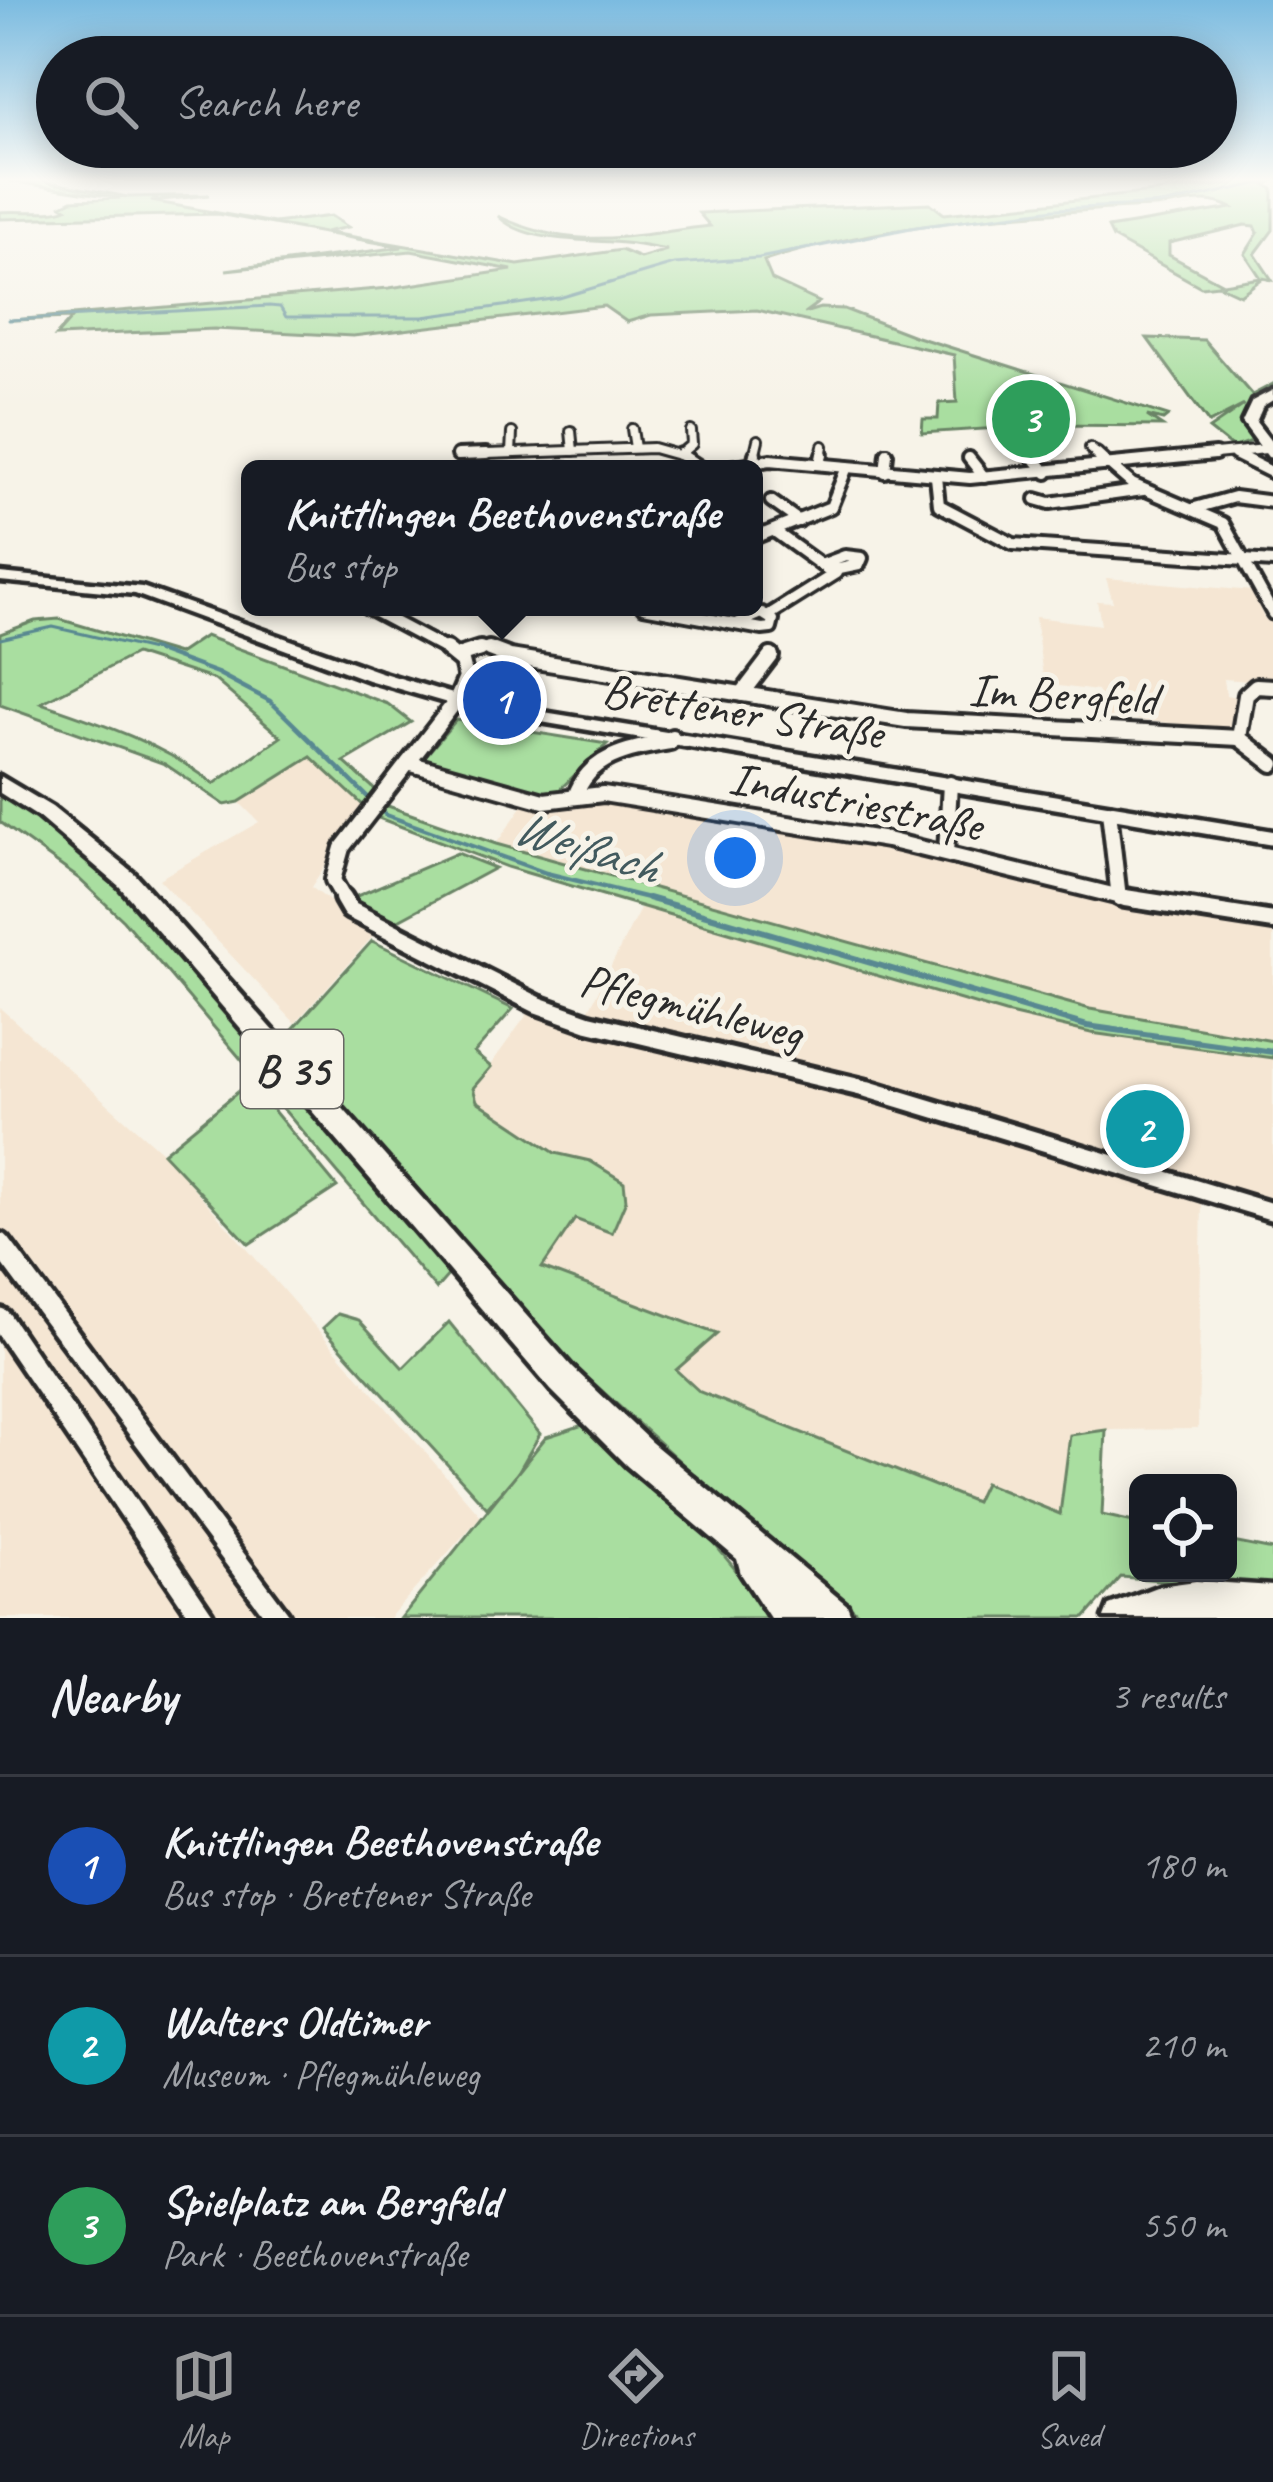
<!DOCTYPE html>
<html lang="en">
<head>
<meta charset="utf-8">
<style>
	:root { --surface:#171b24; --page:#242831; --text:#f1f3f6; --muted:#9ea1a6; --line:#363941; --accent:#98999b }
	body { margin:0; font-family:Caveat,sans-serif; background:var(--page); color:var(--text) }
	.controls { position:absolute; right:36px; bottom:36px; display:grid; overflow:hidden; border-radius:18px; box-shadow:0 6px 30px #0003 }
	.controls button { width:108px; height:108px; display:grid; place-items:center; padding:0; border:0; border-bottom:3px solid var(--line); background:var(--surface); color:var(--text); font:60px sans-serif }
	.you { position:absolute; left:735px; top:858px; width:42px; height:42px; margin:-30px; border:9px solid #fff; border-radius:50%; background:#1a73e8; box-shadow:0 0 0 18px #1a73e833 }
	.badge { display:grid; place-items:center; width:78px; height:78px; border-radius:50%; background:var(--accent); color:#fff; font-size:39px; font-weight:700 }
	.pin { position:absolute; translate:-50% -50%; border:6px solid #fff; box-shadow:0 3px 12px #0006 }
	.popup { position:absolute; left:241px; top:460px; width:522px; height:156px; box-sizing:border-box; display:grid; place-content:center; border-radius:18px; background:var(--surface); filter:drop-shadow(0 3px 9px #0005); font-size:39px; white-space:nowrap; color:var(--muted) }
	.popup b { font-size:45px; color:var(--text) }
	.popup::after { content:''; position:absolute; left:50%; top:100%; margin-left:-24px; border:24px solid transparent; border-top-color:var(--surface) }
	.list { margin:0; padding:0; list-style:none }
	h2 { display:flex; justify-content:space-between; align-items:center; height:156px; margin:0; padding:0 48px; font-size:51px }
	h2 small { font-size:39px; font-weight:400; color:var(--muted) }
	.list li { display:grid; grid-template-columns:78px 1fr auto; gap:36px; align-items:center; box-sizing:border-box; height:180px; padding:0 48px; border-top:3px solid var(--line) }
	.list b { display:block; font-size:45px; white-space:nowrap }
	.list p { margin:0; font-size:39px; white-space:nowrap; color:var(--muted) }
	.list em { font-size:39px; font-style:normal; color:var(--muted) }
	.icon { flex:none; width:66px; height:66px; fill:none; stroke:currentColor; stroke-width:2; stroke-linecap:round; stroke-linejoin:round }
	.map { position:relative; flex:none; width:1273px; height:1618px; overflow:hidden }
	.search { position:absolute; background:var(--surface); box-shadow:0 6px 30px #0003; left:36px; right:36px; top:36px; height:132px; display:flex; align-items:center; gap:30px; box-sizing:border-box; padding:0 42px; border-radius:66px; color:var(--muted); font-size:45px }
	.sheet { height:696px; background:var(--surface) }
	nav { display:flex; justify-content:space-around; align-items:center; box-sizing:border-box; height:168px; border-top:3px solid var(--line); background:var(--surface); font-size:33px; color:var(--muted) }
	nav a { display:grid; justify-items:center; gap:6px }
	nav .on { color:var(--accent) }
	.map>svg:first-child { display:block }
	.built { fill:#f5e6d3 }
	.green { fill:#a9dea0; stroke:#6a8466; stroke-width:3; fill-rule:evenodd }
	.lines { fill:none; stroke-linecap:round; stroke-linejoin:round }
	.stream-far2 { stroke:#598891; stroke-width:3 }
	.stream-far1 { stroke:#598891; stroke-width:4.5 }
	.stream { stroke:#598891; stroke-width:6 }
	.minor-far4-casing { stroke:#2b2b2b; stroke-width:14 }
	.minor-far3-casing { stroke:#2b2b2b; stroke-width:18 }
	.minor-far2-casing { stroke:#2b2b2b; stroke-width:22 }
	.minor-far1-casing { stroke:#2b2b2b; stroke-width:26 }
	.minor-casing { stroke:#2b2b2b; stroke-width:30 }
	.tertiary-casing { stroke:#2b2b2b; stroke-width:9 }
	.secondary-casing { stroke:#2b2b2b; stroke-width:9 }
	.primary-casing { stroke:#2b2b2b; stroke-width:9 }
	.minor-far4 { stroke:#f7f3e8; stroke-width:8 }
	.minor-far3 { stroke:#f7f3e8; stroke-width:10 }
	.minor-far2 { stroke:#f7f3e8; stroke-width:14 }
	.minor-far1 { stroke:#f7f3e8; stroke-width:16 }
	.minor { stroke:#f7f3e8; stroke-width:21 }
	.tertiary { fill:#f7f3e8; fill-rule:evenodd }
	.secondary { fill:#f7f3e8; fill-rule:evenodd }
	.primary { fill:#f7f3e8; fill-rule:evenodd }
	.labels { text-anchor:middle; stroke-width:10; stroke-linejoin:round; paint-order:stroke }
	.shield { fill:#f7f3e8; stroke:#686764; stroke-width:3 }
	.shield-label { font-size:45px; font-weight:bold; fill:#2b2b2b }
	.street-label { font-size:48px; fill:#2b2b2b; stroke:#f7f3e8 }
	.water-label { font-size:51px; font-style:italic; fill:#425a5e; stroke:#f7f3e8 }
</style>
</head>
<body>
<div class="map">
<svg width="1273" height="1618" viewBox="0 0 1273 1618">
	<rect width="100%" height="100%" fill="#f7f3e8"/>
	<filter id="ink" filterUnits="userSpaceOnUse"><feTurbulence type="fractalNoise" baseFrequency=".00833" numOctaves="2"/><feDisplacementMap in="SourceGraphic" scale="24" xChannelSelector="R" yChannelSelector="G"/><feConvolveMatrix kernelMatrix="1 2 1 2 8 2 1 2 1" color-interpolation-filters="sRGB"/></filter>
	<g filter="url(#ink)">
		<g class="built">
			<path d="M1106,578L1252,591L1264,618L1273,623V683L1224,679L1226,695L1236,697L1229,729L1109,717L1097,691L1044,684L1035,617L1101,625L1097,601L1113,602Z"/>
			<path d="M311,757L364,806L311,887L374,935L295,1023L159,879L259,822L239,802Z"/>
			<path d="M599,799L885,847L1157,913L1273,928V1041L1090,1009L496,844L524,804L557,811Z"/>
			<path d="M642,905L1005,1013L1091,1033L1273,1058V1223L1202,1200L1198,1429L1106,1430L1085,1436L1060,1514L985,1483L976,1502L700,1392L676,1370L716,1333L541,1268L575,1219L590,1161L555,1153L476,1101L473,1089L531,1009L580,1027Z"/>
			<path d="M0,1008L163,1153L481,1516L389,1618H0Z"/>
		</g>
		<g class="green">
			<path d="M10,181H43L128,197L209,195L151,201L274,223L331,216L348,227L325,232L518,265L621,250L640,258L667,250L639,245C596,237 529,247 498,216C575,253 630,235 710,226L699,213L930,203L944,214L1231,184L1227,181H1273L1265,185L1273,189V230L1255,254L1272,280L1263,278L1240,295L1218,285L1201,287L1113,238L1108,228L1232,208C1205,194 1182,205 1152,207C1023,213 888,222 764,261L772,280L819,302L804,313L820,308L844,309L914,336L1168,416L1163,420L1147,416L1162,426L1048,425L922,433L923,419H938L939,403L957,402L954,355L757,310L651,315L627,322L604,306L353,336L214,329L56,336L72,318L13,320L389,288L512,270L411,251L226,270L402,247L218,214L0,219V212C20,210 52,215 67,208L62,205L72,200L120,198ZM1245,225L1255,226L1258,233L1245,254L1261,278L1223,284L1169,255V243Z"/>
			<path d="M1147,338L1204,340L1252,395L1273,384V390L1246,414L1245,429L1252,441L1233,448L1209,429L1244,405L1209,423Z"/>
			<path d="M59,619L178,654L205,636L388,704L411,722L344,762L377,791L364,806L311,757L239,802L225,805L165,764L0,705V634L35,621ZM135,654L215,680L281,737L214,784C165,745 100,723 41,703Z"/>
			<path d="M456,720L607,744L557,792L530,795L422,760Z"/>
			<path d="M0,793L61,835L118,885L450,1273L436,1289L123,920L78,878L0,822Z"/>
			<path d="M385,805L496,844L1090,1009L1273,1041V1058L1091,1033L1005,1013L507,867L376,817Z"/>
			<path d="M457,853L495,868L391,924L352,898Z"/>
			<path d="M372,941L513,1009L474,1053L491,1067L473,1088L477,1101L555,1153L590,1161L624,1182L626,1200L612,1233L575,1219L542,1268L717,1334L676,1370L700,1392L975,1502L984,1483L1060,1514L1070,1435L1106,1430L1102,1515L1138,1523V1573H1228V1541L1273,1550V1589L1121,1577L1085,1618H864L752,1527L576,1367L416,1198L283,1040Z"/>
			<path d="M250,1082L337,1187L249,1244L163,1153Z"/>
			<path d="M338,1314L359,1320L403,1368L449,1322L540,1434L517,1474L487,1508L323,1328Z"/>
			<path d="M586,1424L695,1520L775,1618H401L546,1437Z"/>
		</g>
		<g class="lines">
			<g class="stream-far2">
				<path d="M9,320L269,306L280,307L286,317H423L489,308L559,298L674,264L759,258L916,227L1055,209L1166,204L1270,181"/>
				<path d="M0,639L53,627L161,652"/>
			</g>
			<path class="stream-far1" d="M152,649L217,673L270,701L386,815L546,873L660,901"/>
			<path class="stream" d="M648,898L1087,1026L1273,1052"/>
			<defs>
				<g id="minor-far4">
					<path d="M632,429L635,448"/>
					<path d="M571,431L573,451"/>
					<path d="M1090,448L1100,457"/>
					<path d="M511,453L512,433"/>
					<path d="M1233,453L1241,457"/>
					<path d="M680,454L692,444L691,431"/>
					<path d="M458,455L653,448L685,457"/>
					<path d="M754,457L758,440"/>
					<path d="M821,457L823,446"/>
					<path d="M887,457V452"/>
					<path d="M1185,457L1266,449"/>
				</g>
				<g id="minor-far3">
					<path d="M680,454L703,469"/>
					<path d="M1030,454L1047,473"/>
					<path d="M1096,454L1108,465"/>
					<path d="M1235,454L1273,473"/>
					<path d="M458,455L486,454"/>
					<path d="M969,458L984,477"/>
					<path d="M754,459L755,454"/>
					<path d="M820,464L822,454"/>
					<path d="M1110,465L1132,484L1223,523L1273,614"/>
					<path d="M717,469L770,460L970,478L1215,454"/>
					<path d="M885,472L887,454"/>
					<path d="M936,477L939,505L1013,544L1273,562"/>
					<path d="M1036,499L1050,503L1143,490"/>
					<path d="M771,501L799,521"/>
					<path d="M1195,508L1234,497L1273,502"/>
					<path d="M774,531L821,565"/>
					<path d="M754,538L831,507L847,467"/>
					<path d="M845,556L862,558L859,565L830,571L821,565Z"/>
					<path d="M366,607L451,652"/>
					<path d="M643,607L762,629L771,628L773,620L762,613L736,624"/>
					<path d="M769,615L836,573"/>
					<path d="M470,652L485,648L497,652"/>
				</g>
				<g id="minor-far2">
					<path d="M489,649L510,657L906,720L1239,738"/>
					<path d="M458,656L480,649"/>
					<path d="M742,694L771,656"/>
					<path d="M1239,738L1246,695L1256,686L1273,687"/>
					<path d="M1239,738L1273,764"/>
					<path d="M408,763L544,801L603,794L887,840L1137,901"/>
					<path d="M575,797C589,755 630,749 670,742L672,737"/>
					<path d="M1109,811L1119,898"/>
					<path d="M946,853L950,784"/>
					<path d="M345,901L333,880L342,848L456,701L466,678L462,662L446,649"/>
				</g>
				<g id="minor-far1">
					<path d="M343,898L350,910L538,1005L589,1023L867,1089L1273,1212"/>
					<path d="M1125,898L1273,921"/>
				</g>
				<g id="minor">
					<path d="M0,1244L279,1618"/>
					<path d="M0,1319L203,1618"/>
				</g>
				<path id="tertiary" d="M0,573L142,587L380,672L476,701L1273,831V845L475,711L368,680L135,594L0,581Z"/>
				<path id="secondary" d="M1273,390V400L1263,406L1256,422L1273,444V458L1268,457L1242,422L1252,401Z"/>
				<g id="primary">
					<path d="M0,776L52,807L135,874L573,1368L651,1442L847,1605L852,1618H770L741,1574L737,1559L627,1466L551,1390L119,886L38,817L0,793Z"/>
					<path d="M1196,1581L1273,1586V1618H1104L1109,1605L1159,1586Z"/>
				</g>
			</defs>
			<use href="#minor-far4" class="minor-far4-casing"/>
			<use href="#minor-far3" class="minor-far3-casing"/>
			<use href="#minor-far2" class="minor-far2-casing"/>
			<use href="#minor-far1" class="minor-far1-casing"/>
			<use href="#minor" class="minor-casing"/>
			<use href="#tertiary" class="tertiary-casing"/>
			<use href="#secondary" class="secondary-casing"/>
			<use href="#primary" class="primary-casing"/>
			<use href="#minor-far4" class="minor-far4"/>
			<use href="#minor-far3" class="minor-far3"/>
			<use href="#minor-far2" class="minor-far2"/>
			<use href="#minor-far1" class="minor-far1"/>
			<use href="#minor" class="minor"/>
			<use href="#tertiary" class="tertiary"/>
			<use href="#secondary" class="secondary"/>
			<use href="#primary" class="primary"/>
		</g>
	</g>
	<linearGradient id="sky" x2="0" y2="1"><stop stop-color="#7bbbe0"/><stop offset="0.44" stop-color="#fbfaf5"/><stop offset="1" stop-color="#fbfaf5" stop-opacity="0"/></linearGradient>
	<rect width="1273" height="408" fill="url(#sky)"/>
	<g class="labels">
		<rect class="shield" x="241" y="1030" width="102" height="78" rx="9"/>
		<g class="shield-label">
			<text x="292" y="1085">B 35</text>
		</g>
		<g class="street-label">
			<text transform="translate(1063 693) rotate(3)" y="17">Im Bergfeld</text>
			<text transform="translate(743 710) rotate(9)" y="17">Brettener Straße</text>
			<text transform="translate(856 800) rotate(11)" y="17">Industriestraße</text>
			<text transform="translate(692 1005) rotate(14)" y="17">Pflegmühleweg</text>
		</g>
		<g class="water-label">
			<text transform="translate(587 845) rotate(17)" y="18">Weißach</text>
		</g>
	</g>
</svg>
<div class="controls">
<button><svg class="icon" aria-label="locate" viewBox="0 0 24 24"><circle cx="12" cy="12" r="6"/><path d="M12 2v4M12 18v4M2 12h4M18 12h4"/></svg></button>
</div>
<div class="you"></div>
<div class="pin badge" style="left:502px;top:700px;background:#1a4fb4">1</div>
<div class="popup"><b>Knittlingen Beethovenstraße</b>Bus stop</div>
<div class="pin badge" style="left:1145px;top:1129px;background:#0f9aa8">2</div>
<div class="pin badge" style="left:1031px;top:419px;background:#2e9e5b">3</div>
<div class="search"><svg class="icon" aria-label="search" viewBox="0 0 24 24"><circle cx="10" cy="10" r="6"/><path d="M15 15l6 6"/></svg>Search here</div>
</div>
<section class="sheet">
<h2>Nearby<small>3 results</small></h2>
<ul class="list">
<li><span class="badge" style="background:#1a4fb4">1</span><div><b>Knittlingen Beethovenstraße</b><p>Bus stop · Brettener Straße</p></div><em>180 m</em></li>
<li><span class="badge" style="background:#0f9aa8">2</span><div><b>Walters Oldtimer</b><p>Museum · Pflegmühleweg</p></div><em>210 m</em></li>
<li><span class="badge" style="background:#2e9e5b">3</span><div><b>Spielplatz am Bergfeld</b><p>Park · Beethovenstraße</p></div><em>550 m</em></li>
</ul>
</section>
<nav>
<a class="on"><svg class="icon" aria-label="map" viewBox="0 0 24 24"><path d="M3 6l6-2 6 2 6-2v14l-6 2-6-2-6 2zM9 4v14M15 6v14"/></svg>Map</a>
<a><svg class="icon" aria-label="directions" viewBox="0 0 24 24"><path d="M12 3l9 9-9 9-9-9zM9 14v-3h6M13 9l2 2-2 2"/></svg>Directions</a>
<a><svg class="icon" aria-label="saved" viewBox="0 0 24 24"><path d="M7 4h10v16l-5-4-5 4z"/></svg>Saved</a>
</nav>
</body>
</html>
